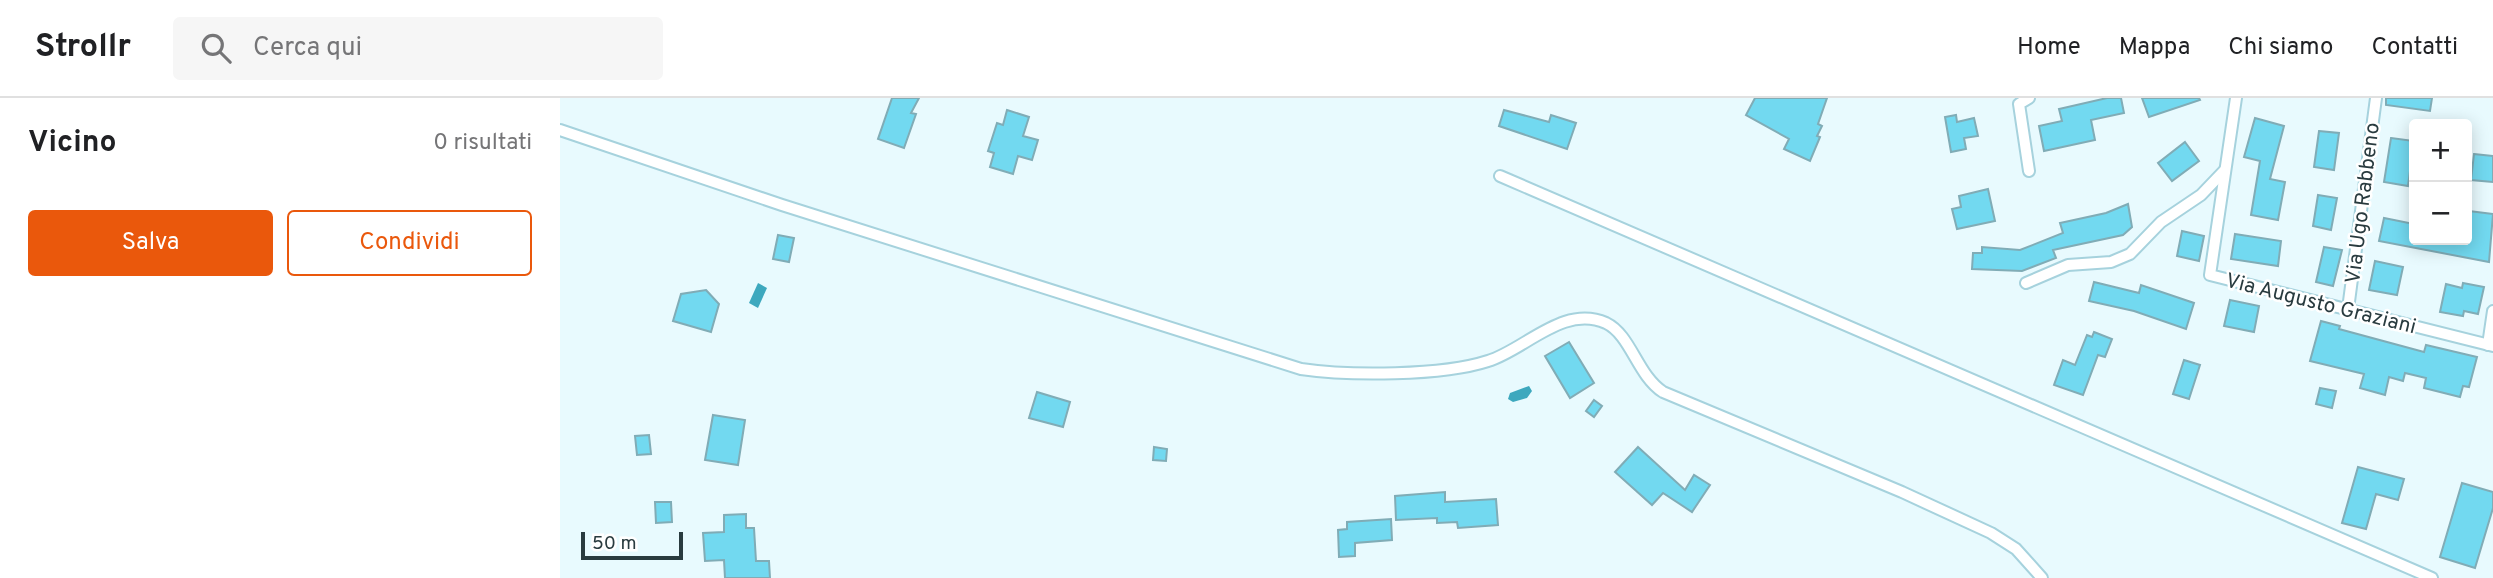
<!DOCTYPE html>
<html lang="it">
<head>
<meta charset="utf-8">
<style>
	:root { --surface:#fff; --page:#f6f6f6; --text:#202124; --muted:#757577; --line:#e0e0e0; --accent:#ea580c }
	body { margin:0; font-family:Overpass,sans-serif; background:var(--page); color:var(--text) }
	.controls { position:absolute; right:21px; top:21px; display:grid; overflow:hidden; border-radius:7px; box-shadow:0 4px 18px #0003 }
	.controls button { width:63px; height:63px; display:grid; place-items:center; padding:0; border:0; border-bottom:2px solid var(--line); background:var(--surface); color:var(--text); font:35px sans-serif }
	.scale { position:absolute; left:21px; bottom:18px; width:102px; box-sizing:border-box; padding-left:7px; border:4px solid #293b3f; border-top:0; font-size:19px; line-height:24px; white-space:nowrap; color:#293b3f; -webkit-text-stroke:5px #fff; paint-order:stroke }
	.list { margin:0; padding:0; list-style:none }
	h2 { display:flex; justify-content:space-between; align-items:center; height:91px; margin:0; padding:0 28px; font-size:30px }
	h2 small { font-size:23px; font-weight:400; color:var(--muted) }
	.actions { display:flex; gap:14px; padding:21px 28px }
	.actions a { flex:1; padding:16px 0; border:2px solid var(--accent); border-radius:7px; text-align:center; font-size:24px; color:var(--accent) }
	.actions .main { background:var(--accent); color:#fff }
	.icon { flex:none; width:38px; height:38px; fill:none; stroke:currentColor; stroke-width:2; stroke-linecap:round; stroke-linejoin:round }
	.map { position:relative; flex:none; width:1933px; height:480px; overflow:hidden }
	header { display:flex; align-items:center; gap:42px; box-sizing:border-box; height:98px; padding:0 35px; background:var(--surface); border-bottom:2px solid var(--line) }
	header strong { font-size:33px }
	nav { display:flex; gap:38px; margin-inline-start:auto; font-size:24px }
	.search { width:490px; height:63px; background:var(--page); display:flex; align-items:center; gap:18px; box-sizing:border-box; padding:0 24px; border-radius:7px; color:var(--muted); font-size:26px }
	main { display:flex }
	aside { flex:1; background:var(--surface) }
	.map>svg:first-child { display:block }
	.water { fill:#3da8be }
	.building { fill:#72d9f0; stroke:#80acb6; stroke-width:2 }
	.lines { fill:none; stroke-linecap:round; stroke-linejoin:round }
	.street-casing { stroke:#a6d2dd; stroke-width:14 }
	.street { stroke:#fff; stroke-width:10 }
	.labels { text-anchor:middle; stroke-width:5; stroke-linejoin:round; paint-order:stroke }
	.street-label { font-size:21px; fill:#293b3f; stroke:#fff }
</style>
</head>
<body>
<header>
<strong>Strollr</strong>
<div class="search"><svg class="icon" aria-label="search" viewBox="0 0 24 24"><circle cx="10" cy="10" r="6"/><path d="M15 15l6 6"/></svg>Cerca qui</div>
<nav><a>Home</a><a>Mappa</a><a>Chi siamo</a><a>Contatti</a></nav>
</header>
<main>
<aside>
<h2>Vicino<small>0 risultati</small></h2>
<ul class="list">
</ul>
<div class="actions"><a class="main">Salva</a><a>Condividi</a></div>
</aside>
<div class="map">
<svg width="1933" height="480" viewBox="0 0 1933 480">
	<rect width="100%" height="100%" fill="#e8fafe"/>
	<g class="water">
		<path d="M198,185L207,190L198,210L189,205Z"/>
		<path d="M969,288L972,293L967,300L953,304L948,301L950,295Z"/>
	</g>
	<g class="building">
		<path d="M332,0H359L351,15L356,16L344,50L318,41Z"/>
		<path d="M1195,0H1267L1258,26L1262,28L1257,38L1260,39L1250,63L1224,51L1229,41L1186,17Z"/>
		<path d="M1547,0H1561L1564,15L1531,22L1535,42L1484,53L1479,28L1502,23L1499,11Z"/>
		<path d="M1582,0H1639L1640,2L1589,19Z"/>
		<path d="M1826,0H1872L1870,13L1826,7Z"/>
		<path d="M447,12L469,19L463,38L478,42L472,62L458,58L453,76L430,69L434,55L428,53L437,25L443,27Z"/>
		<path d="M944,12L989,24L991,17L1016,25L1007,51L939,28Z"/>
		<path d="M1396,17L1397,24L1414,20L1418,38L1404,40L1406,51L1391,54L1385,19Z"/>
		<path d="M1695,20L1724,28L1710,81L1725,84L1718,122L1691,117L1700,63L1684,59Z"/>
		<path d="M1759,33L1779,35L1774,72L1754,69Z"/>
		<path d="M1831,40L1854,43L1848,88L1824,84Z"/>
		<path d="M1625,44L1639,63L1612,83L1598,65Z"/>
		<path d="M1914,56L1933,58V84L1911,82Z"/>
		<path d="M1428,91L1435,123L1397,131L1392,111L1401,109L1399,98Z"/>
		<path d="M1758,97L1777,100L1771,132L1753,128Z"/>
		<path d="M1568,106L1572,129L1563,137L1493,152L1496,160L1462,173L1412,171L1413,155H1422V149L1460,152L1503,135L1500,125L1546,115Z"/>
		<path d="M1909,113L1933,116L1929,164L1819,143L1824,120L1854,126V142H1907Z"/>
		<path d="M1622,133L1644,138L1639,163L1617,158Z"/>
		<path d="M1675,136L1721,143L1718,168L1671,161Z"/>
		<path d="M218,137L234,140L229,164L213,161Z"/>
		<path d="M1764,149L1782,152L1773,188L1756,184Z"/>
		<path d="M1815,163L1843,169L1837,197L1809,192Z"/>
		<path d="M1534,184L1579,195L1581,187L1634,205L1626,231L1574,213L1529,203Z"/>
		<path d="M1903,185L1924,189L1918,216L1904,213L1903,218L1880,214L1886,186L1902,190Z"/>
		<path d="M146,192L159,206L151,234L113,223L121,196Z"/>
		<path d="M1670,202L1699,208L1694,234L1664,228Z"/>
		<path d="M1761,223L1780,228L1779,231L1864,254L1866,247L1917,259L1909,289L1903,288L1900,299L1864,290L1866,280L1845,275L1843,283L1829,279L1825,297L1800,290L1804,276L1750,263Z"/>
		<path d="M1534,234L1552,241L1545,259L1538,257L1523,297L1494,287L1503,262L1515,267L1527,237L1532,239Z"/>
		<path d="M1009,244L1034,285L1010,300L985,258Z"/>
		<path d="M1624,262L1640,267L1629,301L1613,296Z"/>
		<path d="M1760,290L1776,293L1772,310L1756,306Z"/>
		<path d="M477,294L510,304L503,329L469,320Z"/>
		<path d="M1034,302L1042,308L1034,319L1026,313Z"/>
		<path d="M153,317L185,322L178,367L145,362Z"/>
		<path d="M89,337L91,356L77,357L75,338Z"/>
		<path d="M594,349L607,351L606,363L593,362Z"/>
		<path d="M1078,349L1125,392L1134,377L1150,387L1132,414L1103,395L1092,407L1055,374Z"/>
		<path d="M1798,369L1844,381L1838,402L1816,396L1806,431L1782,425Z"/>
		<path d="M1902,385L1933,394V410L1915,470L1880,459Z"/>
		<path d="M885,394V404L936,401L938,427L898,430L897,424L877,425V420L836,422L835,398Z"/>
		<path d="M95,404H111L112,424L96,425Z"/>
		<path d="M186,416V430H194L196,463H209L210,480H165L164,462L145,463L143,435L164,434V417Z"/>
		<path d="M831,421L832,442L795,445V458L779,459L778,432L787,431V424Z"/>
	</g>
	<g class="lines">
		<defs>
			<g id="street">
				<path d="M1676,0L1650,177L1933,248"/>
				<path d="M0,32L222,107L741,271C789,278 882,278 928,263C965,252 1003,206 1046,225C1071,237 1077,277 1103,294L1342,394L1431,435L1456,451L1482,480"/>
				<path d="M1469,73L1459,6L1469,0"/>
				<path d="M940,78L1872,480"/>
				<path d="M1466,185L1508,167L1551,164L1570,156L1601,124L1641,97L1664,73"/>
				<path d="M1788,211L1816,0"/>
				<path d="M1928,247L1933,213"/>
			</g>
		</defs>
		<use href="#street" class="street-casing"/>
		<use href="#street" class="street"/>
	</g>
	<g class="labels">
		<g class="street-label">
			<text transform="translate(1802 105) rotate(-83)" y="7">Via Ugo Rabbeno</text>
			<text transform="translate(1761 205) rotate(14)" y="7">Via Augusto Graziani</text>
		</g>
	</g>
</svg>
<div class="controls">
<button>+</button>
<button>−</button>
</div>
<div class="scale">50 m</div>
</div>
</main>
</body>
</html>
